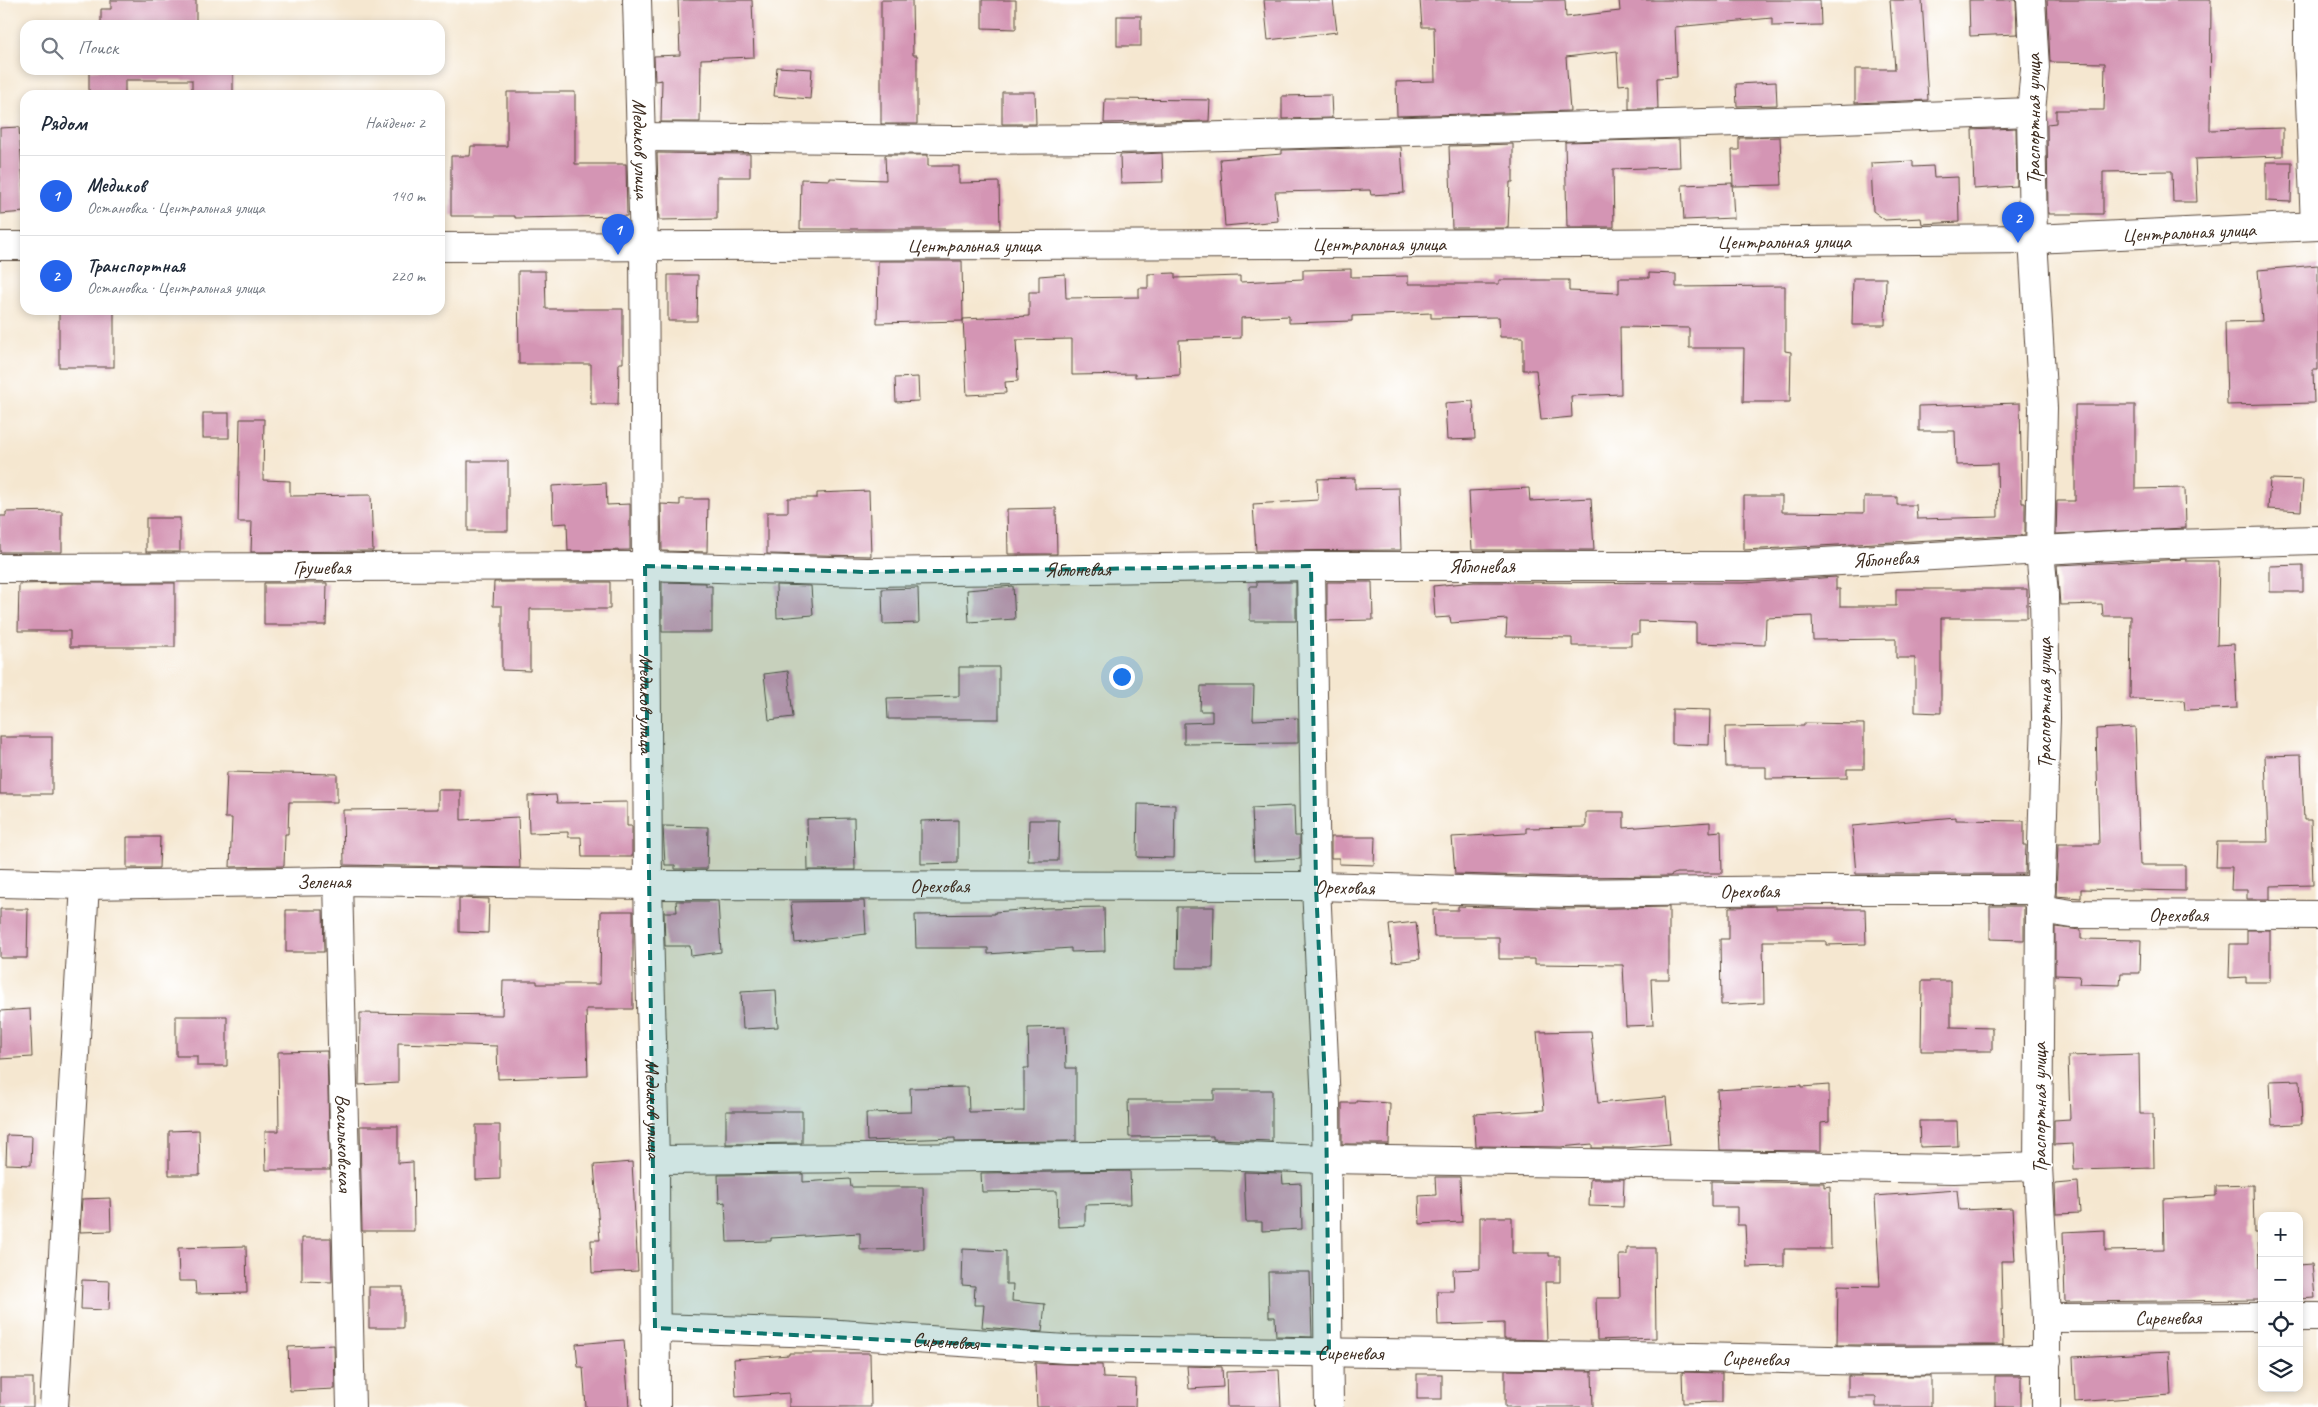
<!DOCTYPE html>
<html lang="ru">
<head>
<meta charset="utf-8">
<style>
	:root { --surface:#fff; --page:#f2f2f3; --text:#1f2937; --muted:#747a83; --line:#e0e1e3; --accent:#2563eb }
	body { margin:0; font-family:Caveat,sans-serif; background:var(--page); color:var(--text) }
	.controls { position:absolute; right:15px; bottom:15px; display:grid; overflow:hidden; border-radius:10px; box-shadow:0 2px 8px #0003 }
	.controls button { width:45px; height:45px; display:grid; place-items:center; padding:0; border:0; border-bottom:1px solid var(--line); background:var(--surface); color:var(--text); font:25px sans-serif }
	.you { position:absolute; left:1121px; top:676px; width:18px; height:18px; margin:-12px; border:4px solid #fff; border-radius:50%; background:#1a73e8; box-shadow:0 0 0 8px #1a73e833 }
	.badge { display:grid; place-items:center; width:32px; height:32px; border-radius:50%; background:var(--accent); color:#fff; font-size:16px; font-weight:700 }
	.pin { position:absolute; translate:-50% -41px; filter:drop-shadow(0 1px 2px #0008) }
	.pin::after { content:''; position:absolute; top:26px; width:18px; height:15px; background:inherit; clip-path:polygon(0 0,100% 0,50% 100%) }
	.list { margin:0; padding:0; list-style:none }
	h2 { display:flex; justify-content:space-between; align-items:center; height:65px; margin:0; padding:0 20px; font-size:21px }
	h2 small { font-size:16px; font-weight:400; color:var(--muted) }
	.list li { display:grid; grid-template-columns:32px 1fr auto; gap:15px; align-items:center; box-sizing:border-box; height:80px; padding:0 20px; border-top:1px solid var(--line) }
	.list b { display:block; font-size:19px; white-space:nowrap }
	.list p { margin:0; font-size:16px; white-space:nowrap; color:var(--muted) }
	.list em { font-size:16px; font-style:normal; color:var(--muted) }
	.icon { flex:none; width:28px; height:28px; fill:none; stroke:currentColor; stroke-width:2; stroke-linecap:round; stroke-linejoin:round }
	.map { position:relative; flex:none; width:2318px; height:1407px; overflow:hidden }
	.search { position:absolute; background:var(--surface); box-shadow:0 2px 8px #0003; left:20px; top:20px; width:425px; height:55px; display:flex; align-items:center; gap:12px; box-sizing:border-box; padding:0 18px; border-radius:15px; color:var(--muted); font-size:19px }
	.panel { position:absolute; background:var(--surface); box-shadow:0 2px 8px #0003; left:20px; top:90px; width:425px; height:225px; border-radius:15px }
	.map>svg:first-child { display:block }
	.building { fill:#d495b4 }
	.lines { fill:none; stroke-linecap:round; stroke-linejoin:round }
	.minor-casing { stroke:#574639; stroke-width:30 }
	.minor { stroke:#fff; stroke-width:28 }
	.marked { fill:#0f766e; fill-opacity:0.2; stroke:#0f766e; stroke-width:4; stroke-dasharray:10 6; stroke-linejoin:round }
	.labels { text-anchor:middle; stroke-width:4; stroke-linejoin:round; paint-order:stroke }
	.street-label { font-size:20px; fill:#3b2a1e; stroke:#fff }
</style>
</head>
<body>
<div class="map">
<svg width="2318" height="1407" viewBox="0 0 2318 1407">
	<rect width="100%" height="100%" fill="#fff"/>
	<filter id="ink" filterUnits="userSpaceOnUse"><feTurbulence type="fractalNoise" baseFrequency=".02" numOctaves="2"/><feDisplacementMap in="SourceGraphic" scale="10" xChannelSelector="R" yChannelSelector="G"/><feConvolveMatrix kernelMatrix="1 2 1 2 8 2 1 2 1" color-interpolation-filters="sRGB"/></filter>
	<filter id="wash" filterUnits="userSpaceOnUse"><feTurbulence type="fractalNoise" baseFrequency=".0096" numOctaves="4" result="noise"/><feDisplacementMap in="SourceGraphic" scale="20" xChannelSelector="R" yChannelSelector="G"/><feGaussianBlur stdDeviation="1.12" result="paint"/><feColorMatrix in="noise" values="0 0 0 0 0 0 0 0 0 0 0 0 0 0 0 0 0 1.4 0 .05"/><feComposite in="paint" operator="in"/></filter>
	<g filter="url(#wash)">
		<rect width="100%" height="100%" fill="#f5e7d0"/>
		<g id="blocks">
			<g class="building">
				<path d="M111,0H196V25H101V9H111Z"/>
				<path d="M678,0H752L754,57L701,59L700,122H661L662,80L655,81L654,56L680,55Z"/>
				<path d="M881,0H912L913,55H917V124H881Z"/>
				<path d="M982,0H1016V29L982,28Z"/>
				<path d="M1264,0H1333L1337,32L1268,40Z"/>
				<path d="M1420,0H1565L1566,17L1620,11L1619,0H1820L1821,25L1772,26V18L1675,27L1677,77L1657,78L1658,109H1629V84L1619,85L1617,51L1566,57L1570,111L1397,116L1396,82L1435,81L1434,27H1422Z"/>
				<path d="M1890,0H1922L1928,100L1855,103V69H1895Z"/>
				<path d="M1969,0H2016L2017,34L1970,36Z"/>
				<path d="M2047,0H2211L2210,130L2283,128V156L2195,159L2197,202H2173L2172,171L2103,172V214H2048L2047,124L2056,123V110H2104L2105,63L2050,62Z"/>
				<rect x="1117" y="16" width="24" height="30"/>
				<path d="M777,67L812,69L810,99L774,96Z"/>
				<path d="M89,70H233V95H192V80H125V95H89Z"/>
				<path d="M1776,82L1777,105L1737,106L1736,84Z"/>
				<path d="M507,92H575V164H626L627,216L515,218V216H451V156H470L471,146H507Z"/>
				<path d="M1002,92H1035L1036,124H1002Z"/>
				<path d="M1331,95L1332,118L1282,119V96Z"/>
				<path d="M1105,99L1210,100L1209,121L1104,123Z"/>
				<path d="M19,127L25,212L0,214V128Z"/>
				<path d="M2016,128L2017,186L1974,189L1972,130Z"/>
				<path d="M1780,137L1782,185L1733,186L1732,150H1739V138Z"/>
				<path d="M1679,139L1680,167L1613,169L1614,227H1567L1565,142Z"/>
				<path d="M1513,144V182H1510L1508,228H1452L1449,146Z"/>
				<path d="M1401,147L1404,193L1371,195L1370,190L1275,192L1278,221L1225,226L1220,159L1282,154V150Z"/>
				<path d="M657,153L750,154V177H717V219L659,220Z"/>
				<path d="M1162,153L1163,182L1121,183L1120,155Z"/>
				<path d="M885,155H928V166H959V183L999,182L1000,229H800L801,179L830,180V178L886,180Z"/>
				<path d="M1913,161V167L1933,166L1934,178L1958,177L1959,222L1922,224L1921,218L1885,220L1873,211L1871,163Z"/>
				<path d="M2266,162H2292L2291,202L2266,201Z"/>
				<path d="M1732,183L1734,218L1684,220L1682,185Z"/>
				<path d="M878,261H962L963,321L877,323Z"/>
				<path d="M2318,265V370H2313L2314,403L2227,405L2225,322L2262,321L2258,270Z"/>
				<path d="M1351,269V277L1408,276V284H1499V280H1569V291L1619,293V278H1649V273L1676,274V287L1785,286V351L1791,352L1790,402H1743L1744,348H1689V328L1620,327L1621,394L1571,396L1572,417L1541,420L1536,370H1523V337H1500L1499,317L1431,318V313L1352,316V321L1289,323V316L1241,318V338L1179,340L1180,375L1135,377V374L1072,375V339L1016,340L1018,381L1005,382L1006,393L967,395L963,319L1029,316V292H1039V276L1065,274L1066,298L1139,297V288H1148V274L1175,273V278L1240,276V282L1303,279V270Z"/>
				<path d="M518,271H545L546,309H623V363H619L618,404H591V364H519Z"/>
				<path d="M668,275H698L697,321H668Z"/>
				<path d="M1853,278H1886L1885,325H1852Z"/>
				<rect x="59" y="310" width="55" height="57"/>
				<path d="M918,377L919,401L896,402L895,378Z"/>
				<path d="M1473,401L1475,439L1447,440L1445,403Z"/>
				<path d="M2020,403L2022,503H2025V535L1744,550V496H1782V512L1864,513V497H1897V505H1916L1917,519L1998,517L1997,464L1956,465L1955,431H1919V406Z"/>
				<path d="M2075,405H2135V489L2185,488L2186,528L2056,534L2057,501H2075Z"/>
				<rect x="203" y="413" width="26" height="25"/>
				<path d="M240,419H264L263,480L290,481V496L371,495L373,551L251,552L252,522H238Z"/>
				<rect x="468" y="461" width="40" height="70"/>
				<path d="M1355,478V489L1399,488L1401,550L1256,551L1253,504L1318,500L1317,479Z"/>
				<path d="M2270,479L2303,480L2301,511L2268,509Z"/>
				<path d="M606,483L607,505L630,504V550L568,551L567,523L553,524L552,486Z"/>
				<path d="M1529,488L1530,501L1591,498L1594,550H1472L1469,491Z"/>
				<path d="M869,491L871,556L767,554V512H788V498H817V493Z"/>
				<path d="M680,499H708L707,552L662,551L661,504L680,505Z"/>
				<path d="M1056,508L1057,554H1008L1007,509Z"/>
				<path d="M62,511V552H0V516H6V512Z"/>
				<rect x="146" y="518" width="34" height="34"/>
				<path d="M2186,559V561H2219L2217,645L2234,644L2237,708L2185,710L2184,700L2130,699L2131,616H2103L2102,604L2060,605L2057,565Z"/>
				<path d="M2303,565V592H2270V566Z"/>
				<path d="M1836,577V589H1840V606H1896V589H2027V618H1941V713L1915,712V658H1896V639L1813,640L1812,616L1766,618L1765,645L1696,643V623L1639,621V634H1631V646H1572V638L1506,637L1507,619L1451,623L1450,617L1435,618L1433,586L1474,582L1744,583Z"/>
				<path d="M494,582H610V609H530V671L502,670V606H493Z"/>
				<path d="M662,582L706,583V586H712V632H662Z"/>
				<path d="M1257,582H1296V621H1250V586H1257Z"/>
				<path d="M1327,582H1372L1373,620L1327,621Z"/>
				<path d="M64,583H175V647H70V631H18L19,584Z"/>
				<path d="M264,583H327L326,625H264Z"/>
				<path d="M776,585L811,586L813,615L777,618Z"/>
				<path d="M1013,586L1015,619L969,622L967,590Z"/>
				<path d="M918,588L919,623L883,624L882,589Z"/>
				<path d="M959,667H999V719H888L887,698L959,696Z"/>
				<path d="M788,671L793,717L769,720L764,674Z"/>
				<path d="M1201,686H1254L1253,720L1298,718V743L1184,744V723L1212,722V711H1200Z"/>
				<path d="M1672,709L1710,710L1709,745L1672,744Z"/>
				<path d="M1804,723L1864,724V769H1847V778L1766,779V767H1726L1725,727L1804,726Z"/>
				<path d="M2135,727L2140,865H2185V891L2081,889V898L2056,896L2058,844H2099L2096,729Z"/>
				<rect x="0" y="737" width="52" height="57"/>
				<path d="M2301,755L2304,820H2311L2313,885L2270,886V899H2247V890H2231L2232,867H2216L2217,842H2268L2265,756Z"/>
				<path d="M227,772L337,774V802H289L288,834H285L284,866L230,867L232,818H225Z"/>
				<path d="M438,790H461V820L518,817L520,868L344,865L343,810L438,809Z"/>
				<path d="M556,795L557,803L627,802V826H632V857H582L581,837H568V832L529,833L528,796Z"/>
				<path d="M1138,804L1175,805L1174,858L1137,857Z"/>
				<path d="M1294,806L1295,836H1300V859L1254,861L1252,808Z"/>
				<path d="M1586,812H1624V828L1710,822V832L1721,831L1722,873H1676L1670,876L1567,877L1455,874L1452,837L1526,833V828L1586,827Z"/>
				<path d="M1956,817V820L2024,821V845H2026L2025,874H1856L1852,826Z"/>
				<path d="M854,818L855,870H808L807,819Z"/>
				<path d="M958,820V863L921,864V821Z"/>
				<path d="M1029,820H1059L1058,861H1028Z"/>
				<path d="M663,826L708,827L707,869H675V865H665Z"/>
				<path d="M127,837H160L159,868H127Z"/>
				<path d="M1331,837H1375L1374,865L1339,864V858H1331Z"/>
				<path d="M459,898L489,899L488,933L459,932Z"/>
				<path d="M676,901H718L721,952L691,956L690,946H665L664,912H677Z"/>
				<path d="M864,901L866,934L795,943L791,902Z"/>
				<path d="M1458,906L1567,909L1669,907V979H1651L1653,1025L1626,1026L1623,965L1535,964V959H1499V937H1434L1433,910H1458Z"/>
				<path d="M1776,906V909H1865L1866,944L1826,945V941H1763L1764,1003L1721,1005L1720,939H1729V907Z"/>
				<path d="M1990,906H2024V940L1990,939Z"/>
				<path d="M1104,907L1105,951L1071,952V948L988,954V948H916L915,915L995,914V912L1045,908Z"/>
				<path d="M1177,907H1214L1213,968H1176Z"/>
				<path d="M0,909H28L27,958H0Z"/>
				<path d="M286,910H323L324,952H286Z"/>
				<path d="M601,911H633V1009H586L588,1076L498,1079L497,1046L398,1043V1083L359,1085L360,1013L502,1015L503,981H537V984H600Z"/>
				<path d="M1416,922L1420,959L1393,962L1389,925Z"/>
				<path d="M2055,927L2081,930V939L2141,940L2140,973H2121L2120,985L2079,984L2080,976L2055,975Z"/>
				<path d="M2247,930H2270V982H2246V977L2229,978L2230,944H2247Z"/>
				<path d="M1922,981H1951V1027L1992,1028V1051H1921Z"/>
				<path d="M776,990L778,1027L743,1029L741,992Z"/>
				<path d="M30,1009L32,1057L0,1059V1011Z"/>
				<path d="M176,1016H227V1066H197V1056H176Z"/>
				<path d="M1065,1027L1066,1068H1076V1141L955,1142V1138L867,1141L866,1113L911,1112L910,1088L968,1087L969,1112L1024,1111V1068H1029L1028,1028Z"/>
				<path d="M1591,1031L1598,1103L1666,1097L1670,1144L1625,1148H1592V1144L1561,1147L1476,1146L1474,1114L1544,1110L1537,1032Z"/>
				<path d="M327,1051L330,1170H266L265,1131H279L278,1052Z"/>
				<path d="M2139,1054L2140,1114H2153L2154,1168L2074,1170L2073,1144L2054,1145V1120L2070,1119L2068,1056Z"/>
				<path d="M2300,1080L2302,1124L2272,1125L2270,1081Z"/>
				<path d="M1802,1085V1087L1829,1085V1122L1821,1123V1151L1720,1150L1717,1090Z"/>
				<path d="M1214,1090H1272V1141L1213,1139V1136L1129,1137L1128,1100H1214Z"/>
				<path d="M1356,1101L1390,1103L1389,1144H1342V1103H1356Z"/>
				<path d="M726,1111H802V1143L726,1144Z"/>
				<path d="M1919,1121H1957L1958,1146L1920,1147Z"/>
				<path d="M476,1125H500V1179L476,1180Z"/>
				<path d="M360,1126H398V1163L413,1162L414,1231H362Z"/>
				<path d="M199,1130L200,1175H169V1131Z"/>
				<path d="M7,1135L32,1136L31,1165L6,1164Z"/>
				<path d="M632,1162L638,1271L592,1273L591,1240H600L594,1165Z"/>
				<path d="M1130,1171L1131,1204L1085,1205V1226L1058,1227L1057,1191L982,1192L981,1173Z"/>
				<path d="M1244,1172L1282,1173L1283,1184L1301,1183L1302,1229L1262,1231V1222H1246Z"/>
				<path d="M803,1174V1182L850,1179L851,1187H923L924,1249L860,1250V1233L771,1238V1241L727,1242L725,1202L719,1203L718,1175Z"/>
				<path d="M1435,1177H1460L1462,1222L1420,1224L1419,1196L1436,1195Z"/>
				<path d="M1590,1179H1624L1623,1207L1589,1206Z"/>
				<path d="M1711,1181L1824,1183V1187L1830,1186L1831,1249H1784V1266L1747,1267L1745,1225H1737V1207H1711Z"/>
				<path d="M2078,1182L2080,1213L2056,1214L2055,1184Z"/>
				<path d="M2253,1185L2254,1233H2258L2259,1268H2262V1300L2065,1302L2063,1232L2105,1230V1251L2164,1250L2163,1199L2216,1196V1186Z"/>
				<path d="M1957,1190L1959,1210L2012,1208L2015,1261H2001L2003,1345H1837L1838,1285L1880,1286L1875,1196Z"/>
				<path d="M110,1198L111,1231L80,1232L82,1199Z"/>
				<path d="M1480,1217H1512V1253H1549V1256H1560V1282H1545L1547,1340L1504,1339V1323L1438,1325L1437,1291H1454L1453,1270L1480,1269Z"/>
				<path d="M302,1238H331L332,1282L302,1281Z"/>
				<path d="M246,1246L247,1293L196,1294L195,1281H179L178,1248Z"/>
				<path d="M1627,1248H1655L1656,1338L1597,1340L1596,1298H1620L1619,1255H1627Z"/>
				<path d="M963,1249L1006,1251V1284H1013L1012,1301L1045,1304L1042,1332L982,1327L984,1305H974L975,1286L962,1285Z"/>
				<path d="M2312,1264L2315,1298L2299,1299V1265Z"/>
				<path d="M1268,1272H1310L1312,1337L1276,1336L1275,1317H1269Z"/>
				<path d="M82,1280L110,1281L109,1310L81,1309Z"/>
				<rect x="369" y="1287" width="34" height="41"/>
				<path d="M624,1340L629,1407H586L583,1367H578L576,1344Z"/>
				<path d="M334,1345L335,1389L290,1391L288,1347Z"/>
				<path d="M2169,1352L2171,1395L2075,1402L2073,1357Z"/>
				<path d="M789,1353H870L871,1407H789V1393L736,1397L734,1359L789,1355Z"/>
				<path d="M1035,1363L1102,1365L1103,1378L1136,1379L1135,1407H1037Z"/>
				<path d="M1187,1366L1222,1367L1223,1387L1189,1389Z"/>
				<path d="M1279,1370L1281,1407H1227L1226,1372Z"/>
				<path d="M1505,1370L1592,1371L1593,1407H1505Z"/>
				<path d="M1682,1372L1722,1373V1402L1683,1403Z"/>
				<rect x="1417" y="1374" width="25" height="25"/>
				<path d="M1848,1376H1931V1407H1876V1397H1848Z"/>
				<rect x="1995" y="1376" width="26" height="31"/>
				<rect x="0" y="1378" width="33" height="29"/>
			</g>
		</g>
	</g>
	<g filter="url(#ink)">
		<use href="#blocks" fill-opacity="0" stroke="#574639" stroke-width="1"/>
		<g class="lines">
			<defs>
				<g id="minor">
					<path id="s1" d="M637,0L644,248L648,885L655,1160L656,1407"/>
					<path d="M2031,0L2035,68L2031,112L2033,239L2043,408L2040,551L2044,594L2046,718L2040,909L2038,1166L2046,1318V1407"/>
					<path d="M2308,0V50L2315,226"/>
					<path d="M640,137L953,140L1117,139L1813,120L2031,112"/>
					<path d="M0,246H25"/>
					<path id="s2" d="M440,247L1590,243L2033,239L2318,226"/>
					<path d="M1311,566L1316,886L1326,1104L1329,1407"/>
					<path id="s3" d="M0,568L645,566L867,572L1311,566H1749L2134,545L2318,540"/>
					<path id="s4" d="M338,881L351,1407"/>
					<path id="s5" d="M0,883L85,885L338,881L648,885L1316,886L1567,893L1810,890H2041"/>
					<path id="s6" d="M2040,909L2072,914L2318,915"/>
					<path d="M655,1160L1214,1155L1326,1159L1954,1169L2038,1166"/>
					<path d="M2299,1317H2318"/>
					<path id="s7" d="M2046,1318L2262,1317"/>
					<path id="s8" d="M655,1328L824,1333L1066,1349L1694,1357L1874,1361L2047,1360"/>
					<path d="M54,1407L85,885"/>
				</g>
			</defs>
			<use href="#minor" class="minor-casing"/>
			<use href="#minor" class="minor"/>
		</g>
	</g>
	<path class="marked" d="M645,566L867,572L1311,566L1316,886L1326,1104L1329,1353L1066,1349L655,1328Z"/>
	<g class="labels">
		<g class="street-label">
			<text transform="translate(2033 119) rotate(-90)" y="7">Траспортная улица</text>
			<text dy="7" stroke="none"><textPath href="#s1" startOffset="149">Медиков улица</textPath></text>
			<text dy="7" stroke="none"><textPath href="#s2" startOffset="1749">Центральная улица</textPath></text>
			<text dy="7" stroke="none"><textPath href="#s2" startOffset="1344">Центральная улица</textPath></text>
			<text dy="7" stroke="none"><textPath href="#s2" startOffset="939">Центральная улица</textPath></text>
			<text dy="7" stroke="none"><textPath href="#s2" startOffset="534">Центральная улица</textPath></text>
			<text dy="7" stroke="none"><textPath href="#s3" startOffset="1886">Яблоневая</textPath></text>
			<text dy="7" stroke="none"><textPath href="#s3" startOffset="1482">Яблоневая</textPath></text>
			<text dy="7" stroke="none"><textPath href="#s3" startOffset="322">Грушевая</textPath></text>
			<text dy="7" stroke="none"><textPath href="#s3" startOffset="1078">Яблоневая</textPath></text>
			<text transform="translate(2044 703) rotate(-90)" y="7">Траспортная улица</text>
			<text dy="7" stroke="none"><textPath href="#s1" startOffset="704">Медиков улица</textPath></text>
			<text dy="7" stroke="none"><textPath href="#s5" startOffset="324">Зеленая</textPath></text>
			<text dy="7" stroke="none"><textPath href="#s5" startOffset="940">Ореховая</textPath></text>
			<text dy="7" stroke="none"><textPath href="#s5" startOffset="1345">Ореховая</textPath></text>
			<text dy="7" stroke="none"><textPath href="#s5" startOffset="1750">Ореховая</textPath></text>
			<text dy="7" stroke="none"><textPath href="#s6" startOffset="139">Ореховая</textPath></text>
			<text dy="7" stroke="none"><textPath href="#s1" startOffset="1109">Медиков улица</textPath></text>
			<text transform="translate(2039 1108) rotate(-90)" y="7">Траспортная улица</text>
			<text dy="7" stroke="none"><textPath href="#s4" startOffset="262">Васильковская</textPath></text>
			<text dy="7" stroke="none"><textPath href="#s7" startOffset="122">Сиреневая</textPath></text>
			<text dy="7" stroke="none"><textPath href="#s8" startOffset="291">Сиреневая</textPath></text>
			<text dy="7" stroke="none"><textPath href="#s8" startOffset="696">Сиреневая</textPath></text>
			<text dy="7" stroke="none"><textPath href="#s8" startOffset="1101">Сиреневая</textPath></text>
		</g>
	</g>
</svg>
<div class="controls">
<button>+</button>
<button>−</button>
<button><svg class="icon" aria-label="locate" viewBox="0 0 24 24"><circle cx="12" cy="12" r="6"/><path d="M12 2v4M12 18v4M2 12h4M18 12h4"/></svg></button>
<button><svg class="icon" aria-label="layers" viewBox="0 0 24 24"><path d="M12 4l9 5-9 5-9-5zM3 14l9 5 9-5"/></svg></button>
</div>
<div class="you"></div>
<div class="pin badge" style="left:618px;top:255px">1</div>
<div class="pin badge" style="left:2018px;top:243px">2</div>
<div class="search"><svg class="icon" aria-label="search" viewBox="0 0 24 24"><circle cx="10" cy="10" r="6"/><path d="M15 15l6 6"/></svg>Поиск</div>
<section class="panel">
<h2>Рядом<small>Найдено: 2</small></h2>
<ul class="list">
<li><span class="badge">1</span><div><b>Медиков</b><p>Остановка · Центральная улица</p></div><em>140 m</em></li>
<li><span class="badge">2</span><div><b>Транспортная</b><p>Остановка · Центральная улица</p></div><em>220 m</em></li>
</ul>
</section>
</div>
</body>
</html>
